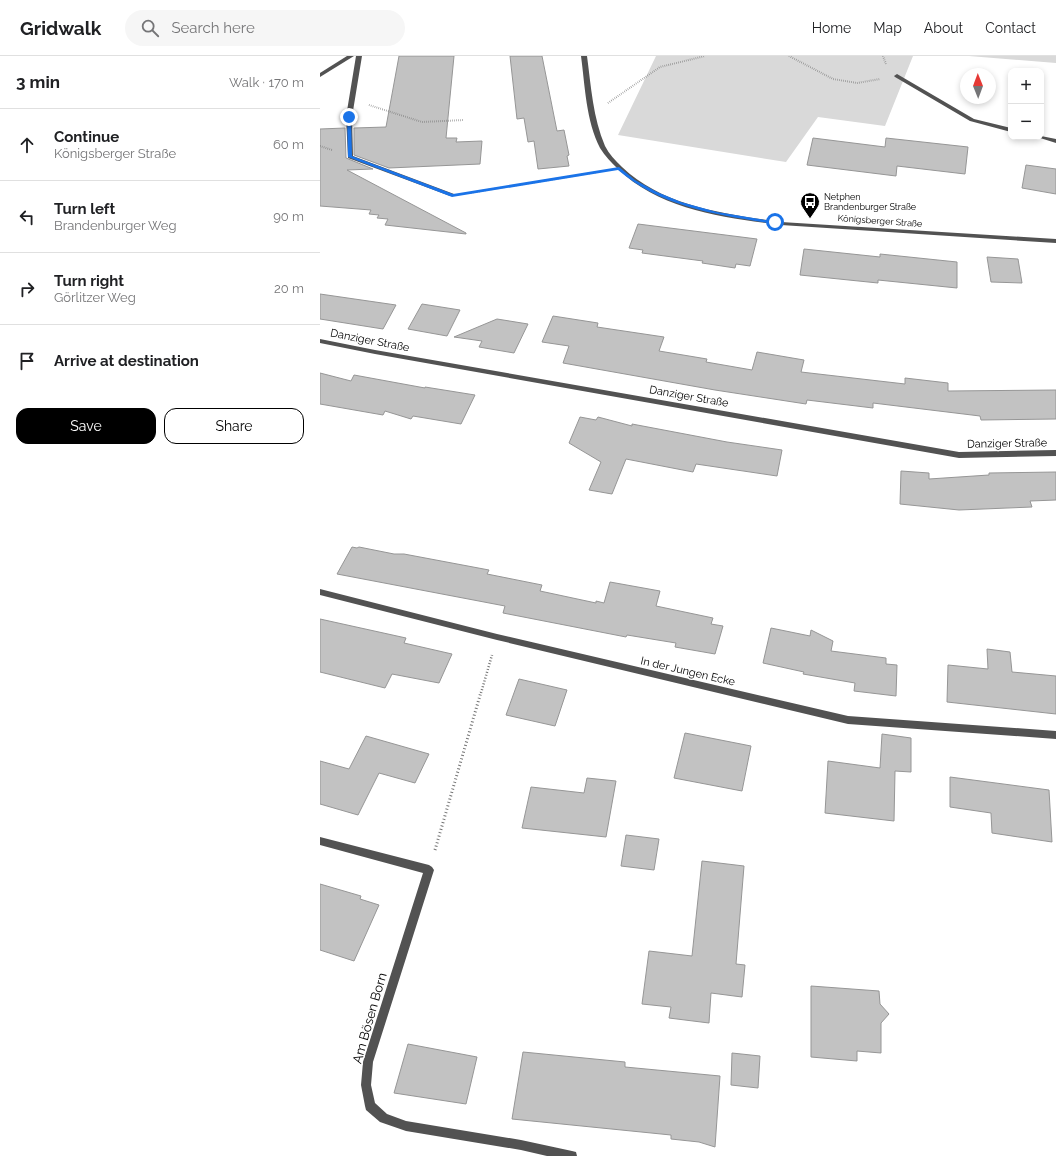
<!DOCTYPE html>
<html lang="en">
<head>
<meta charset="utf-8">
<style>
	:root { --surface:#fff; --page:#f6f6f6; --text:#202124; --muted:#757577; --line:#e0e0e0; --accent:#000 }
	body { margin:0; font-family:Raleway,sans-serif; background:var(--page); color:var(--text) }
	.controls { position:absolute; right:12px; top:12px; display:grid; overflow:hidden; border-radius:8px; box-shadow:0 2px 6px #0003 }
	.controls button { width:36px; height:36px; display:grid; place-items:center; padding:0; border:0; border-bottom:1px solid var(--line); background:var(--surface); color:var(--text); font:20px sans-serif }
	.compass { position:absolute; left:640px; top:12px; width:36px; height:36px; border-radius:50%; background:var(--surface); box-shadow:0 2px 6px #0003; rotate:359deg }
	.stop { position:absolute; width:12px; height:12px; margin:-9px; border:3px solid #1a73e8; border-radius:50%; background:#fff }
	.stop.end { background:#1a73e8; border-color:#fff; box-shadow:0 1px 4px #0008 }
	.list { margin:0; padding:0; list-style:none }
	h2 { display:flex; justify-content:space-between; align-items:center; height:52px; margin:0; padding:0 16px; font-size:17px }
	h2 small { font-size:13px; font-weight:400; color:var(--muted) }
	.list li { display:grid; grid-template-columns:26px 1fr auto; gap:12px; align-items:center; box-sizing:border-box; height:72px; padding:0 16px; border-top:1px solid var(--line) }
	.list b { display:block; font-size:15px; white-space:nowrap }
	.list p { margin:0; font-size:13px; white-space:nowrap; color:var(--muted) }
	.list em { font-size:13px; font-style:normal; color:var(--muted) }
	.actions { display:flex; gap:8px; padding:12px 16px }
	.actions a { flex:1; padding:9px 0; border:1px solid var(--accent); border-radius:12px; text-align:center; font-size:14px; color:var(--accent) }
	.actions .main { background:var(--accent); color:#fff }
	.icon { flex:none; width:22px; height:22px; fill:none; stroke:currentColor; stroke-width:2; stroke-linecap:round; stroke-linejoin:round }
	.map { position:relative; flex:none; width:736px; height:1100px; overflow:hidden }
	header { display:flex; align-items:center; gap:24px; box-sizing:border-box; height:56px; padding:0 20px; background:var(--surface); border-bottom:1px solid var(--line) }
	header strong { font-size:19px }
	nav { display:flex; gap:22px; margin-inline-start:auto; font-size:14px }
	.search { width:280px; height:36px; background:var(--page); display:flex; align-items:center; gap:10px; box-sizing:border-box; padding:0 14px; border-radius:22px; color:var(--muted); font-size:15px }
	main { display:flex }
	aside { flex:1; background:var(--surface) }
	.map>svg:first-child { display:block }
	.green { fill:#d9d9d9 }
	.building { fill:#c2c2c2; stroke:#969696 }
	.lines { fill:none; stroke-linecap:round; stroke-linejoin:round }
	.path-far2 { stroke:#747474; stroke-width:2; stroke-dasharray:0.5 1.5; stroke-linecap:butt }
	.path-far1 { stroke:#747474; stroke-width:2.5; stroke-dasharray:1 2; stroke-linecap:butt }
	.path { stroke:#747474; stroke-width:3; stroke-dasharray:1 2.5; stroke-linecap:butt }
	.street { fill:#525252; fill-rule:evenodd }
	.route { fill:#1a73e8 }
	.labels { text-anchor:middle; stroke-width:3; stroke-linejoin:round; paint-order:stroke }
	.far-poi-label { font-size:9px; fill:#000; stroke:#fff; text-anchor:start }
	.far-street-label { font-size:9px; fill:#000; stroke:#fff }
	.street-label { font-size:11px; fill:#000; stroke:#fff }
	.near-street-label { font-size:13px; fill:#000; stroke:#fff }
</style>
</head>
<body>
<header>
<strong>Gridwalk</strong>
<div class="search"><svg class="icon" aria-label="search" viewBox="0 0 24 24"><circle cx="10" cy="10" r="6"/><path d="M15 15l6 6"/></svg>Search here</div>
<nav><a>Home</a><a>Map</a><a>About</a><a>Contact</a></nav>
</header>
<main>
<aside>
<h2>3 min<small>Walk · 170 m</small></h2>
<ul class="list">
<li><svg class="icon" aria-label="ahead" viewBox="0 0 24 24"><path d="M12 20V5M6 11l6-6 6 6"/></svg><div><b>Continue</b><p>Königsberger Straße</p></div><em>60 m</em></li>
<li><svg class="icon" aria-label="left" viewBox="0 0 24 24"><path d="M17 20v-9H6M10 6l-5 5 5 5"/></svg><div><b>Turn left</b><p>Brandenburger Weg</p></div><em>90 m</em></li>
<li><svg class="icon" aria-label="right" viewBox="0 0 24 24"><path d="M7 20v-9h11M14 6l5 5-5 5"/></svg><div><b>Turn right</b><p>Görlitzer Weg</p></div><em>20 m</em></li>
<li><svg class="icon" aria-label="arrive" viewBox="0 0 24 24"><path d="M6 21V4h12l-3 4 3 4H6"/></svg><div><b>Arrive at destination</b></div></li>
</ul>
<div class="actions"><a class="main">Save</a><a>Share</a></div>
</aside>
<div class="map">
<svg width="736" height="1100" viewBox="0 0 736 1100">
	<rect width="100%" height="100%" fill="#fff"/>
	<g class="green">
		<path d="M336,0H593L565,70L498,61L466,106L298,79Z"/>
		<path d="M649,0H736V7Z"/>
	</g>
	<g class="building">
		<path d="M79,0H134L126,82H137L136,86L162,85L160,108L69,112L34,99V72L66,71Z"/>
		<path d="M190,0H222L237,75L244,74L249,99L247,100L249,110L218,113L214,85L208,86L204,62L197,63Z"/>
		<path d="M25,72L26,102L53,113L27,114L146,177V178L65,169L68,163L57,162L59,159L49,158L51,154L0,150V73Z"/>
		<path d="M493,82L565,91L566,82L648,91L645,118L577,110L576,120L487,109Z"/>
		<path d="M706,109L736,113V138L702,132Z"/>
		<path d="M318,168L437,183L430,210L416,208L415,212L382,207L383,205L322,197L323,194L309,192Z"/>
		<path d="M484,193L560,201V198L637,206V232L558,224V227L480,219Z"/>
		<path d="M667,201L698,203L702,227L671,226Z"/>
		<path d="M0,238L76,249L63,273L0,263Z"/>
		<path d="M102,248L140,254L127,280L88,273Z"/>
		<path d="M233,260L278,267L277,271L344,281L339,295L387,303L386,306L432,314L437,296L484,304L481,316L585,328V322L628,327V335L736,334V363L661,364L660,360L553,347V352L487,344L486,348L395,334L243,307L249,290L222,286Z"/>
		<path d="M177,263L208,268L194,297L159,291L162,285L134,281Z"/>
		<path d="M0,317L31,325L34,319L105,332V331L155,339L141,368L93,360L91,363L65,355L63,359L0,348Z"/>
		<path d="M260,361L276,364L278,361L312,370V368L407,386L462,394L457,420L376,408L373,416L306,403L292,438L269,434L281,406L249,387Z"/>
		<path d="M581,415L609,417V423L669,419V417L736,416V444L710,445L712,451L639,454L580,448Z"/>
		<path d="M32,491L37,492L39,491L74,498H84L169,514L167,518L222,529L220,535L276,547V545L284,547L290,526L340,535L336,550L393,562L391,568L403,570L395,598L355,591L356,587L307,579L306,581L183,557L185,550L17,518Z"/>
		<path d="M0,563L86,582L84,587L132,598L119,627L72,618L65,632L0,616Z"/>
		<path d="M451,572L490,580L491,574L513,585L511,595L566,602V608L577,609L576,640L534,635L535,627L483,618L484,616L443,607Z"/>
		<path d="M667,593L690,596L692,616L736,620V658L627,646L628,609L668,613Z"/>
		<path d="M199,623L247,634L235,670L186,659Z"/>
		<path d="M365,677L431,690L422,735L354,722Z"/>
		<path d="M562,678L591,682V716L575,715L574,765L505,757L508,705L560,712Z"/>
		<path d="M46,680L109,698L95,727L59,717L38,759L0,748V705L29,713Z"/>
		<path d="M630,721L729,734L732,786L672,777L671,757L630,751Z"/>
		<path d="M267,722L296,725L286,781L202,772L211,731L264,737Z"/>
		<path d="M306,779L339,783L334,814L301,810Z"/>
		<path d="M382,805L424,810L416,908L425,909L422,941L391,937L389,967L349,962L351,951L322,948L329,895L372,900Z"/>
		<path d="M0,828L41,840L40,843L59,849L34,905L0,894Z"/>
		<path d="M491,930L559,935L560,948L569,958L561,967V997L537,995V1005L491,1001Z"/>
		<path d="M88,988L157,1001L146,1048L74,1037Z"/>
		<path d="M203,996L305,1006V1011L400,1020L395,1091L379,1086L351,1083V1079L192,1063Z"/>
		<path d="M412,997L440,1000L438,1032L411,1029Z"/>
	</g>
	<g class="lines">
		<g class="path-far2">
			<path d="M469,0L513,23L537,27L560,23"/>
			<path d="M563,0L566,8"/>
			<path d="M288,47L340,11L385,0"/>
			<path d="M49,49L102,66L144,64"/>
			<path d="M0,90L12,94"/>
			<path d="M149,137L278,116"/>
		</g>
		<path class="path-far1" d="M161,637L172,599"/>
		<path class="path" d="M115,794L161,636"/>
		<g class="street">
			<path d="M27,0H34L0,21V17Z"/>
			<path d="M36,0H42L32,61L33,100L134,138V140H130L28,102L26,61Z"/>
			<path d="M261,0H267C271,30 273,62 285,90C289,98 295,104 302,111C344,151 406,158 461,166L736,183V187L461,169C405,162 340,154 298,113C291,106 285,100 280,92C266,65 265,30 261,0Z"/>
			<path d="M577,18L654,63L691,72V76L650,65L575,21L574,20Z"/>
			<path d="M721,80L736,83V87L717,81H721Z"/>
			<path d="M0,283L55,294L639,396L736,394V400L639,402L55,298L0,287Z"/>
			<path d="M0,533L177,578L528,660L736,675V683L528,668L177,584L0,539Z"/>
			<path d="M0,781L109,809L112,811L114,814L53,1006L51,1029L55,1047L67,1058L86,1065L201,1084L252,1095L256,1096L257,1100H227L201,1094L86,1075L60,1066L46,1054L45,1050L41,1029L43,1006L103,817L0,789Z"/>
		</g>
	</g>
	<path class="route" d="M29,60L31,61L32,100L133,138L299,111L315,124L337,136L361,146L397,156L457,166L455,168C399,159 342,152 298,114L132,141L28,101L27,61Z"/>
	<defs>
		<symbol id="bus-pin" viewBox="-11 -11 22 30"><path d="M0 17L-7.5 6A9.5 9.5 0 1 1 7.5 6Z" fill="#000" stroke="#fff"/><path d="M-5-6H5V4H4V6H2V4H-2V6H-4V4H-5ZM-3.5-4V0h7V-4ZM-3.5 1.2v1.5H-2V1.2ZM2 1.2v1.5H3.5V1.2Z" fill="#fff"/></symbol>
	</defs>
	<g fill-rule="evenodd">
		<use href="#bus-pin" x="479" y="135" width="22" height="30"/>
	</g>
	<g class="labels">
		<g class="far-poi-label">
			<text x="504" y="144">Netphen<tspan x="504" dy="10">Brandenburger Straße</tspan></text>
		</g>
		<g class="far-street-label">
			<text transform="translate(560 165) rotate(4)" y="3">Königsberger Straße</text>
		</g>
		<g class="street-label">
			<text transform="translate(50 284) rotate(11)" y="4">Danziger Straße</text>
			<text transform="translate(369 340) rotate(10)" y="4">Danziger Straße</text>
			<text transform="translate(687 387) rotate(-1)" y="4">Danziger Straße</text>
			<text transform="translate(368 615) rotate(13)" y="4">In der Jungen Ecke</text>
		</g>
		<g class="near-street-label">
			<text transform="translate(49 962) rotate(-74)" y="5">Am Bösen Born</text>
		</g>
	</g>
</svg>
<div class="controls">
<button>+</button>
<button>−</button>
</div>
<svg class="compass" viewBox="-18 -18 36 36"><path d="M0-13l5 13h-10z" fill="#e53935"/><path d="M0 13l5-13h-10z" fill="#757577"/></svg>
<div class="stop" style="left:455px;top:166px"></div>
<div class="stop end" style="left:29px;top:61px"></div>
</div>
</main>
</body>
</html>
